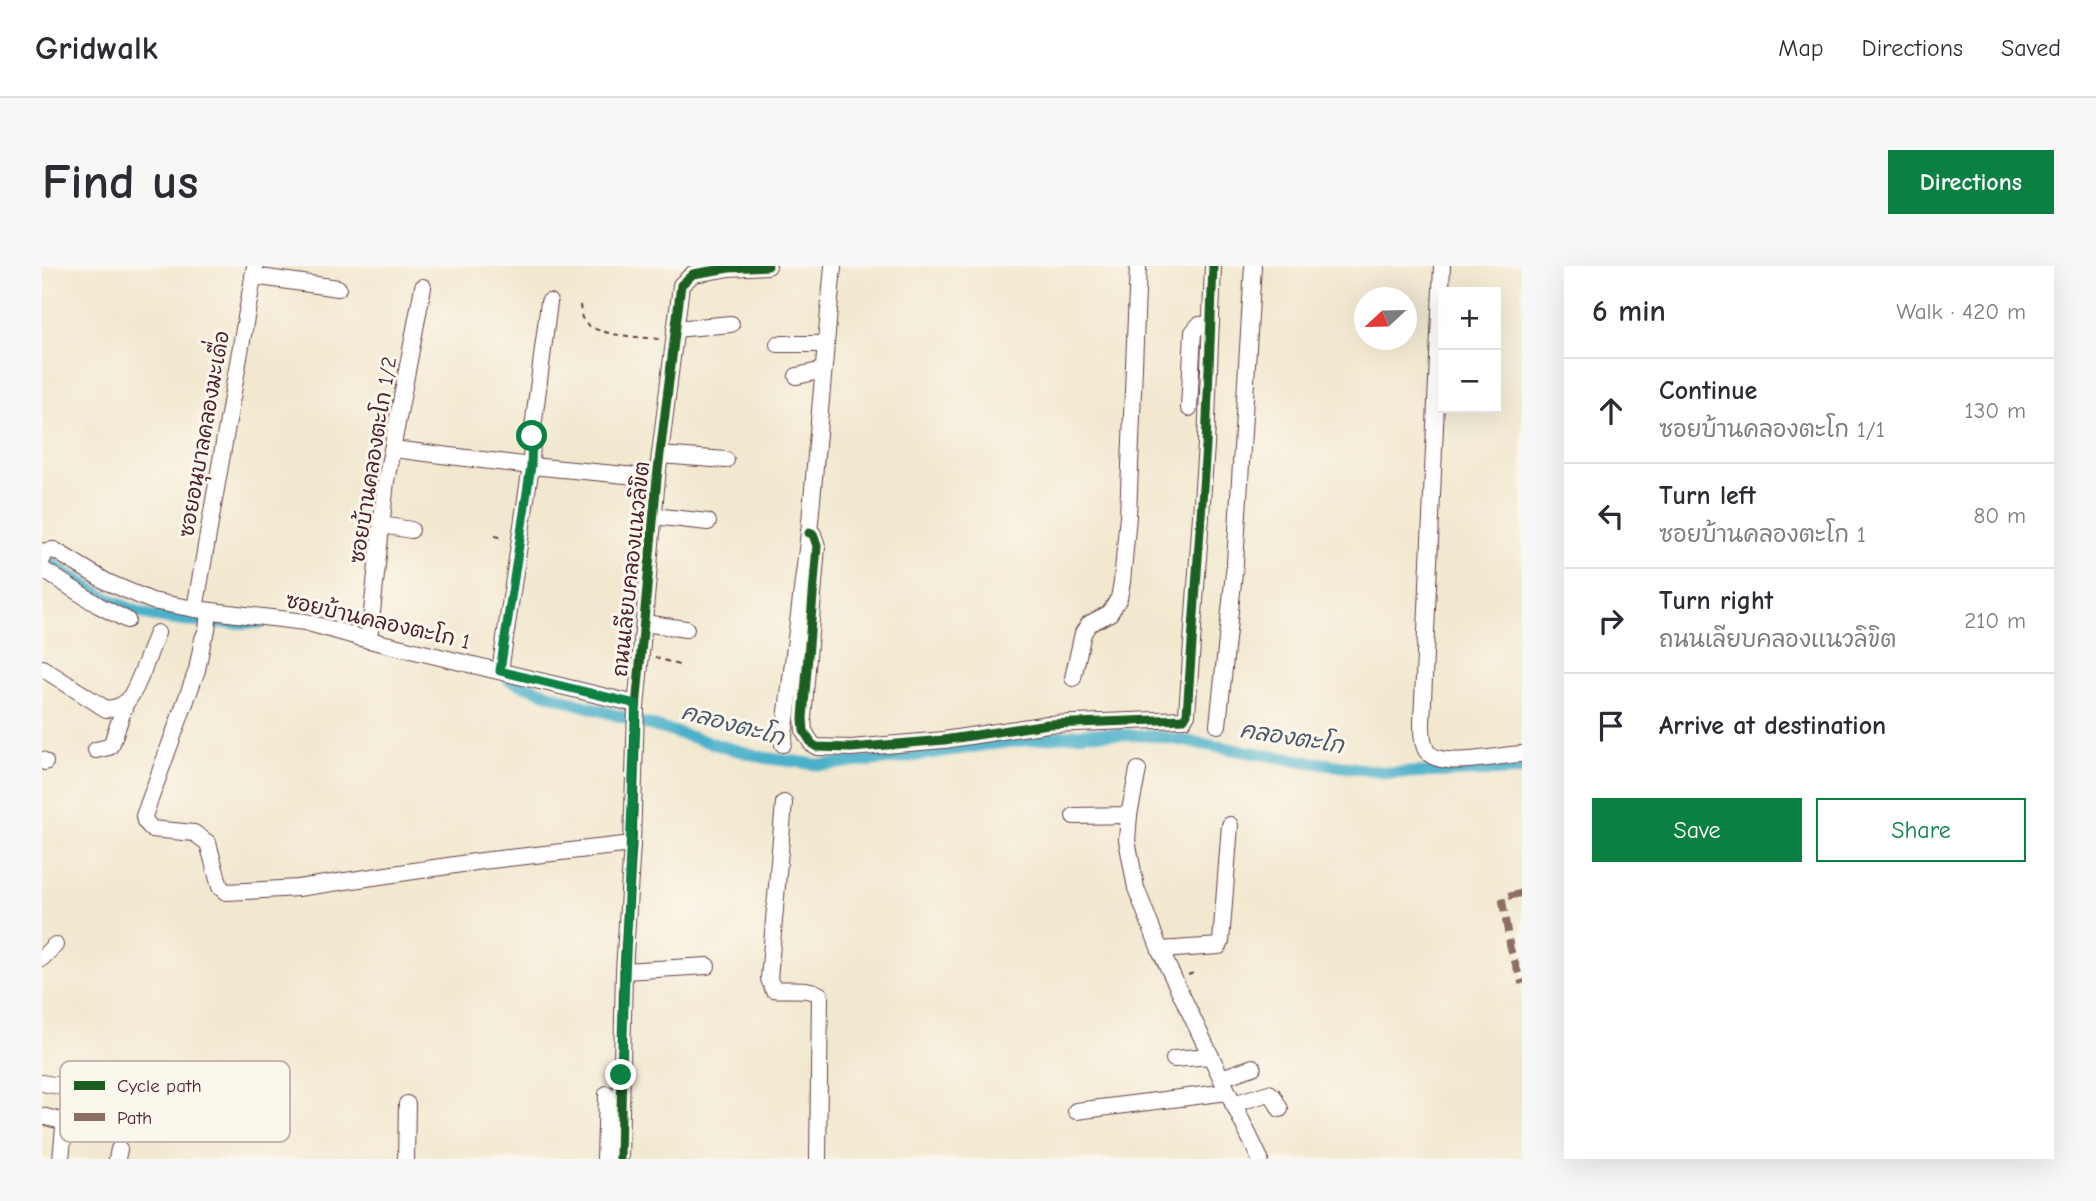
<!DOCTYPE html>
<html lang="en">
<head>
<meta charset="utf-8">
<style>
	:root { --surface:#fff; --page:#f7f7f7; --text:#2b2b33; --muted:#7c7c81; --line:#e1e1e2; --accent:#0b8043 }
	body { margin:0; font-family:"Comic Neue","Playpen Sans Thai",sans-serif; background:var(--page); color:var(--text) }
	.controls { position:absolute; right:21px; top:21px; display:grid; overflow:hidden; border-radius:0px; box-shadow:0 7px 28px #0002 }
	.controls button { width:63px; height:63px; display:grid; place-items:center; padding:0; border:0; border-bottom:2px solid var(--line); background:var(--surface); color:var(--text); font:35px sans-serif }
	.compass { position:absolute; left:1312px; top:21px; width:63px; height:63px; border-radius:50%; background:var(--surface); box-shadow:0 7px 28px #0002; rotate:248deg }
	.stop { position:absolute; width:21px; height:21px; margin:-16px; border:5px solid #0b8043; border-radius:50%; background:#fff }
	.stop.end { background:#0b8043; border-color:#fff; box-shadow:0 2px 7px #0008 }
	.list { margin:0; padding:0; list-style:none }
	h2 { display:flex; justify-content:space-between; align-items:center; height:91px; margin:0; padding:0 28px; font-size:30px }
	h2 small { font-size:23px; font-weight:400; color:var(--muted) }
	.list li { display:grid; grid-template-columns:46px 1fr auto; gap:21px; align-items:center; box-sizing:border-box; height:105px; padding:0 28px; border-top:2px solid var(--line) }
	.list b { display:block; font-size:26px; white-space:nowrap }
	.list p { margin:0; font-size:23px; white-space:nowrap; color:var(--muted) }
	.list em { font-size:23px; font-style:normal; color:var(--muted) }
	.actions { display:flex; gap:14px; padding:21px 28px }
	.actions a { flex:1; padding:16px 0; border:2px solid var(--accent); border-radius:0px; text-align:center; font-size:24px; color:var(--accent) }
	.actions .main { background:var(--accent); color:#fff }
	.icon { flex:none; width:38px; height:38px; fill:none; stroke:currentColor; stroke-width:2; stroke-linecap:round; stroke-linejoin:round }
	.map { position:relative; flex:none; width:1480px; height:893px; overflow:hidden; border-radius:0px }
	header { display:flex; align-items:center; gap:42px; box-sizing:border-box; height:98px; padding:0 35px; background:var(--surface); border-bottom:2px solid var(--line) }
	header strong { font-size:33px }
	nav { display:flex; gap:38px; margin-inline-start:auto; font-size:24px }
	.intro { display:flex; align-items:center; justify-content:space-between; box-sizing:border-box; height:168px; padding:0 42px }
	h1 { margin:0; font-size:49px }
	.button { padding:18px 32px; border-radius:0px; background:var(--accent); color:#fff; font-size:24px; font-weight:700 }
	main { display:flex; gap:42px; padding:0 42px }
	aside { flex:1; background:var(--surface); border-radius:0px; box-shadow:0 7px 28px #0002 }
	.map>svg:first-child { display:block }
	.lines { fill:none; stroke-linecap:round; stroke-linejoin:round }
	.canal { stroke:#4bb0ca; stroke-width:12 }
	.minor-casing { stroke:#633d44; stroke-width:18 }
	.path { stroke:#633d44; stroke-width:2; stroke-dasharray:5 5; stroke-linecap:butt }
	.minor { stroke:#fff; stroke-width:16 }
	.quiet { stroke:#8d6e63; stroke-width:7; stroke-dasharray:14 7; stroke-linecap:butt }
	.cycleway-casing { stroke:#fbf7ec; stroke-width:13 }
	.cycleway { stroke:#1b5e20; stroke-width:9 }
	.route { stroke:#0b8043; stroke-width:9 }
	.labels { text-anchor:middle; stroke-width:6; stroke-linejoin:round; paint-order:stroke }
	.street-label { font-size:21px; fill:#4a1f2b; stroke:#fbf7ec }
	.water-label { font-size:23px; font-style:italic; fill:#4a596b; stroke:#fbf7ec }
	.key { fill:#fbf7ec; stroke:#c6b6b2; stroke-width:2 }
	.key-label { font-size:19px; fill:#4a1f2b }
</style>
</head>
<body>
<header>
<strong>Gridwalk</strong>
<nav><a>Map</a><a>Directions</a><a>Saved</a></nav>
</header>
<div class="intro"><h1>Find us</h1><a class="button">Directions</a></div>
<main>
<div class="map">
<svg width="1480" height="893" viewBox="0 0 1480 893">
	<rect width="100%" height="100%" fill="#fbf7ec"/>
	<filter id="ink" filterUnits="userSpaceOnUse"><feTurbulence type="fractalNoise" baseFrequency=".0143" numOctaves="2"/><feDisplacementMap in="SourceGraphic" scale="14" xChannelSelector="R" yChannelSelector="G"/><feConvolveMatrix kernelMatrix="1 2 1 2 8 2 1 2 1" color-interpolation-filters="sRGB"/></filter>
	<filter id="wash" filterUnits="userSpaceOnUse"><feTurbulence type="fractalNoise" baseFrequency=".00686" numOctaves="4" result="noise"/><feDisplacementMap in="SourceGraphic" scale="28" xChannelSelector="R" yChannelSelector="G"/><feGaussianBlur stdDeviation="1.57" result="paint"/><feColorMatrix in="noise" values="0 0 0 0 0 0 0 0 0 0 0 0 0 0 0 0 0 1.4 0 .05"/><feComposite in="paint" operator="in"/></filter>
	<g filter="url(#wash)">
		<rect width="100%" height="100%" fill="#f2e8cf"/>
		<g class="lines">
			<g class="canal">
				<path d="M0,291C30,310 60,333 94,345C130,359 179,356 218,357"/>
				<path d="M467,414L536,438L683,481L724,492L779,499L858,492L949,478L1048,467L1114,470L1241,492L1347,507L1480,504"/>
			</g>
		</g>
	</g>
	<g filter="url(#ink)">
		<g class="lines">
			<defs>
				<g id="minor">
					<path d="M1400,0L1380,457C1380,466 1380,476 1384,484C1397,505 1459,488 1480,488"/>
					<path d="M211,10L296,22"/>
					<path d="M633,63L689,58"/>
					<path d="M736,78H784"/>
					<path d="M755,110L781,104"/>
					<path d="M1147,142L1151,66L1157,59L1169,58"/>
					<path d="M351,183L489,200L615,212"/>
					<path d="M618,189L684,194"/>
					<path d="M611,250L666,256"/>
					<path d="M340,259L369,264"/>
					<path d="M767,267L771,268L775,280L761,452L762,465L770,478L775,481L809,482L902,474L1006,458L1142,453L1145,448L1164,179L1171,0"/>
					<path d="M0,294L4,285L12,284L65,316L110,335L153,343L263,356L327,374L594,438"/>
					<path d="M0,303L56,339L85,354"/>
					<path d="M153,343L213,0"/>
					<path d="M167,345L165,364L161,373L155,404L102,550L103,555L110,563L152,567L166,577L178,621L184,626L256,622L440,595L590,578"/>
					<path d="M602,357L644,363"/>
					<path d="M327,374L344,215L381,21"/>
					<path d="M0,402L64,443C72,442 79,441 85,435C95,425 109,382 115,367"/>
					<path d="M458,405L489,200L490,170L507,36"/>
					<path d="M1031,412L1041,367L1047,358L1068,347L1077,332L1080,316L1086,250L1096,0"/>
					<path d="M1176,459L1193,297L1211,0"/>
					<path d="M741,478L767,267L791,0"/>
					<path d="M54,484L67,481L70,477L84,436"/>
					<path d="M0,494L3,496"/>
					<path d="M1096,504L1087,549L1085,574L1094,622L1118,684L1218,893"/>
					<path d="M742,537L727,713L731,723C745,725 766,720 778,729L776,893"/>
					<path d="M1032,550L1087,549"/>
					<path d="M1118,684L1177,680L1179,676L1188,559"/>
					<path d="M0,692L13,679"/>
					<path d="M582,705L665,700"/>
					<path d="M1132,793L1169,790"/>
					<path d="M1179,812L1211,801"/>
					<path d="M0,817L103,835"/>
					<path d="M1191,838L1227,827L1231,830L1238,843"/>
					<path d="M1034,845L1186,826"/>
					<path d="M0,850L20,855L22,862L19,893"/>
					<path d="M75,893L77,883"/>
					<path d="M364,893L365,838"/>
					<path d="M563,893L565,828"/>
					<path d="M578,893L582,705L590,578L594,442L615,212L639,19L651,8L687,2L726,0"/>
				</g>
			</defs>
			<use href="#minor" class="minor-casing"/>
			<g class="path">
				<path d="M538,39C539,45 538,50 542,55C553,70 599,71 617,73"/>
				<path d="M453,270L463,272"/>
				<path d="M613,391L639,400"/>
				<path d="M1146,709L1154,706"/>
			</g>
			<use href="#minor" class="minor"/>
			<path class="quiet" d="M1480,627L1460,632L1468,681L1480,718"/>
			<defs>
				<g id="cycleway">
					<path d="M767,267L771,268L775,280L761,452L762,465L770,478L775,481L809,482L902,474L1006,458L1142,453L1145,448L1164,179L1171,0"/>
					<path d="M578,893L582,705L590,578L594,442L615,212L639,19L651,8L687,2L726,0"/>
				</g>
			</defs>
			<use href="#cycleway" class="cycleway-casing"/>
			<use href="#cycleway" class="cycleway"/>
		</g>
	</g>
	<g class="lines" filter="url(#ink)">
		<path class="route" d="M490,170L489,200L458,405L594,438L579,809"/>
	</g>
	<g class="labels">
		<g class="street-label">
			<text transform="translate(162 168) rotate(-80)" y="7">ซอยอนุบาลคลองมะเดื่อ</text>
			<text transform="translate(331 194) rotate(-81)" y="7">ซอยบ้านคลองตะโก 1/2</text>
			<text transform="translate(589 303) rotate(-84)" y="7">ถนนเลียบคลองแนวลิขิต</text>
			<text transform="translate(336 355) rotate(13)" y="7">ซอยบ้านคลองตะโก 1</text>
		</g>
		<g class="water-label">
			<text transform="translate(691 458) rotate(15)" y="8">คลองตะโก</text>
			<text transform="translate(1250 471) rotate(9)" y="8">คลองตะโก</text>
		</g>
	</g>
	<rect x="18" y="795" width="230" height="81" rx="10" class="key"/>
	<rect x="32" y="815" width="31" height="9" fill="#1b5e20"/>
	<rect x="32" y="847" width="31" height="8" fill="#8d6e63"/>
	<g class="key-label">
		<text x="75" y="826">Cycle path</text>
		<text x="75" y="858">Path</text>
	</g>
</svg>
<div class="controls">
<button>+</button>
<button>−</button>
</div>
<svg class="compass" viewBox="-18 -18 36 36"><path d="M0-13l5 13h-10z" fill="#e53935"/><path d="M0 13l5-13h-10z" fill="#7c7c81"/></svg>
<div class="stop" style="left:490px;top:170px"></div>
<div class="stop end" style="left:579px;top:809px"></div>
</div>
<aside>
<h2>6 min<small>Walk · 420 m</small></h2>
<ul class="list">
<li><svg class="icon" aria-label="ahead" viewBox="0 0 24 24"><path d="M12 20V5M6 11l6-6 6 6"/></svg><div><b>Continue</b><p>ซอยบ้านคลองตะโก 1/1</p></div><em>130 m</em></li>
<li><svg class="icon" aria-label="left" viewBox="0 0 24 24"><path d="M17 20v-9H6M10 6l-5 5 5 5"/></svg><div><b>Turn left</b><p>ซอยบ้านคลองตะโก 1</p></div><em>80 m</em></li>
<li><svg class="icon" aria-label="right" viewBox="0 0 24 24"><path d="M7 20v-9h11M14 6l5 5-5 5"/></svg><div><b>Turn right</b><p>ถนนเลียบคลองแนวลิขิต</p></div><em>210 m</em></li>
<li><svg class="icon" aria-label="arrive" viewBox="0 0 24 24"><path d="M6 21V4h12l-3 4 3 4H6"/></svg><div><b>Arrive at destination</b></div></li>
</ul>
<div class="actions"><a class="main">Save</a><a>Share</a></div>
</aside>
</main>
</body>
</html>
